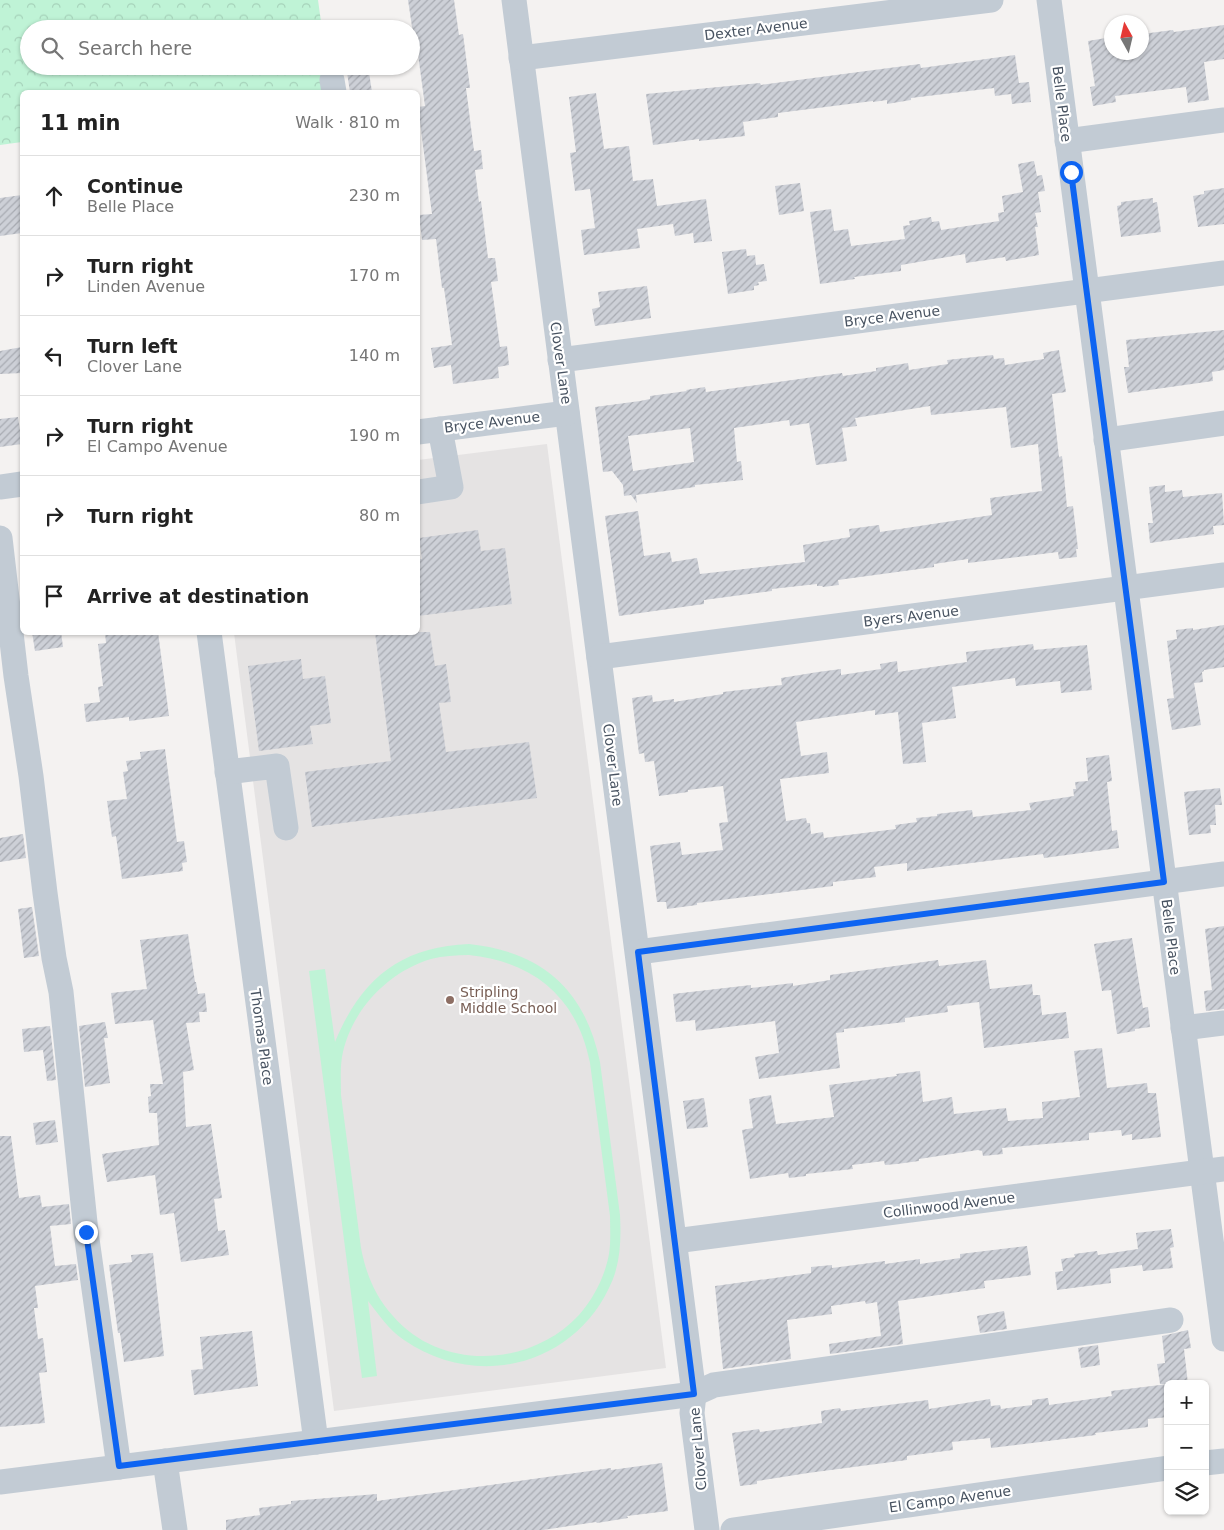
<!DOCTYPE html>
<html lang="en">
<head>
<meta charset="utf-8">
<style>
	:root { --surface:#fff; --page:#f6f6f6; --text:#222; --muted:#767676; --line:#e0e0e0 }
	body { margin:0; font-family:"DejaVu Sans",sans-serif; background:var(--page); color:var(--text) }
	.controls { position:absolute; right:15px; bottom:15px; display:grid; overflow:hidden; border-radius:8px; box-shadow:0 1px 4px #0004 }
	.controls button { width:45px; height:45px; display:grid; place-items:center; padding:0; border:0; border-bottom:1px solid var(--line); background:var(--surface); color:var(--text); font:25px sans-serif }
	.compass { position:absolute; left:1104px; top:15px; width:45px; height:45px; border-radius:50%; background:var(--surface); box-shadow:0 1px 4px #0004; rotate:352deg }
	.stop { position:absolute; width:15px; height:15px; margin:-11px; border:4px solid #0e64f2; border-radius:50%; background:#fff }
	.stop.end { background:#0e64f2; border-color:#fff; box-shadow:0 1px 5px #0008 }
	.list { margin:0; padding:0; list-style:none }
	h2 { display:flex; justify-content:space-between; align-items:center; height:65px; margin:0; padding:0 20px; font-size:21px }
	h2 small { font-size:16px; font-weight:400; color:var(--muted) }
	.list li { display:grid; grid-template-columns:32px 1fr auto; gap:15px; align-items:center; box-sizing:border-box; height:80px; padding:0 20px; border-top:1px solid var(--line) }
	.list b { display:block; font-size:19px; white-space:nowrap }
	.list p { margin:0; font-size:16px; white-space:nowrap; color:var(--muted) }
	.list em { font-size:16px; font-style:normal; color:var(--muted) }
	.icon { flex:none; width:28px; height:28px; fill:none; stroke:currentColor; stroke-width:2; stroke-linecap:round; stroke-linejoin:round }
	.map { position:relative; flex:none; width:1224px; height:1530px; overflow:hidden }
	.search { position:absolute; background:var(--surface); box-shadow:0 1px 4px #0004; left:20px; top:20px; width:400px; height:55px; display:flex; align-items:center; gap:12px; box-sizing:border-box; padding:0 18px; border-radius:28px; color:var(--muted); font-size:19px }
	.panel { position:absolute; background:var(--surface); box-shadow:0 1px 4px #0004; left:20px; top:90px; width:400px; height:545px; border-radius:8px }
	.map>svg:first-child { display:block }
	.education { fill:#e5e3e3 }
	.green { fill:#bff3d6; fill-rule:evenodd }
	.forest { fill:url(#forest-crowns) }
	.building { fill:url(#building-hatch); fill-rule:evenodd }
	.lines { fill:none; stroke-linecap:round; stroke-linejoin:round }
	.minor { stroke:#c2cbd4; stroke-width:25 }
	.route { stroke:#0e64f2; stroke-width:6 }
	.education-dot { fill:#8d6e63; stroke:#fff; stroke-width:2 }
	.labels { text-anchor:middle; stroke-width:4.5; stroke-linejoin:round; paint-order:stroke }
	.street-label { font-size:14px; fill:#485361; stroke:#fff }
	.education-label { font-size:14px; fill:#785e54; stroke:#fff; text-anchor:start }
</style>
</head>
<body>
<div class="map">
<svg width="1224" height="1530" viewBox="0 0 1224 1530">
	<defs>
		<pattern id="forest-crowns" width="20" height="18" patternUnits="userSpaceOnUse" patternTransform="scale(1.25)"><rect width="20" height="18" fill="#bff3d6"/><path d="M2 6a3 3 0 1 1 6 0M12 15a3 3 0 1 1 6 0" fill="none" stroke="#a6d2ba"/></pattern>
		<pattern id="building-hatch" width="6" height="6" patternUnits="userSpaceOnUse" patternTransform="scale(1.25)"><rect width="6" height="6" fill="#cdd0d7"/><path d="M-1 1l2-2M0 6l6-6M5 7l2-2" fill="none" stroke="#a8abb2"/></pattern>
	</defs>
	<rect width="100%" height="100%" fill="#f4f2f1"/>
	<path class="education" d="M547,444L666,1368L334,1411L234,633L418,632V460Z"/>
	<path class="green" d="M469,944C543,952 585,990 600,1062L620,1215C621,1236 621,1258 613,1279C579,1364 479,1392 404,1340C389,1330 379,1315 368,1301L377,1376L362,1378L309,971L325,969L335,1042C361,979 400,947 469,944ZM469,955C535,962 577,998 590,1063L610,1216C610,1229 611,1241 609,1254C605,1276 594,1298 579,1315C531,1367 441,1372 393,1316C375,1296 366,1274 361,1248L341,1095C341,1082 340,1070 342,1057C350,1012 387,972 431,959C443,956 456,955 469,955Z"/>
	<path class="forest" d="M0,0H318L322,29H29V66H327L331,92H22V142L0,145Z"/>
	<g class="building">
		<path d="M408,0H454L459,35L463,34L470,88H466L474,151L481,150L483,169L475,170L479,202L481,201L488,258H495L498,281L491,282L500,347L507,346L509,365L498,367L499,378L453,384L451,365L434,368L431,348L452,345L444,288H442L436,239L422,240L419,215L432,214L418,107L425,106L417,47H415Z"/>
		<path d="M1224,25V59L1204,62L1209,100L1188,103L1186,87L1115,96L1116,102L1093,106L1090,87L1095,86L1088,41L1112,37V52H1142V34L1173,30L1174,32Z"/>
		<path d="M1015,55L1019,83L1029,82L1031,102L1012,104L1011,94L995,96L994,88L911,98V100L887,104V100L873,102V101L778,113V117L743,122L745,136L699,141V139L653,145L646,94L760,83L761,85L889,68L920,64L921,68Z"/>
		<path d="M346,66H368L372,92H350Z"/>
		<path d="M596,93L604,149L629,146L633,181L653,179L657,206L706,199L712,241L694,243L693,233L675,236L673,224L637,229L640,248L584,255L581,230L595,228L590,189L575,191L570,153L576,152L569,97Z"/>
		<path d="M1034,161L1037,176L1042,175L1045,191L1038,192L1041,212L1035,213L1038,227H1035L1039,255L1006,261L1005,257L966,263L965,254L901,265V271L854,277L855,279L820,284L810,212L831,209L834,231L848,229L851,246L905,239L903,226L910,225L909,221L931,217L932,222L939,221L941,230L999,221L998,213L1004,212L1002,196L1023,192L1018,164Z"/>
		<path d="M800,183L804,211L779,215L775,186Z"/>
		<path d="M1224,188V224L1198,227L1193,196L1204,194V191Z"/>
		<path d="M22,195V233L0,236V198Z"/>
		<path d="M1153,198V203L1157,202L1161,232L1121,237L1117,206L1121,205V202Z"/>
		<path d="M746,249L747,256L755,255L756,265L764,264L767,281L758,282L759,285L754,286V290L728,294L722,252Z"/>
		<path d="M647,286L651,318L595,326L592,309L600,307L598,292Z"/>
		<path d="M1224,330V370L1212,372L1213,381L1128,393L1124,367H1129L1126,340Z"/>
		<path d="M22,347V373L0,374V351Z"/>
		<path d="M1059,350L1066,392L1052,394L1059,457L1062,456L1067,507L1073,506L1078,549H1076L1077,557L1059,559L1058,552L968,563V559L934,564V567L838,580L839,585L823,587L822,586H817V584L772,589V591L704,600V604L619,616L605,516L638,511L644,556L670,552L672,562L697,558L700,574L805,562L803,545L850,537L849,529L879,525L880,532L992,515L990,498L1042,491L1038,444L1011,448L1006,407L931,415L930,406L855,418L857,426L842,428L847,461L816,465L809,423L790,426L789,420L734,428L737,462L741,461L743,480L695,485V487L636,495L637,503L631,495L624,496L623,485L612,471L603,472L595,407L640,401L650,399V396L687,391L686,390L705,387L706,392L842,373L843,376L876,371V368L908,363L909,370L948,364L947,360L993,355L994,359L1004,358L1005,365L1044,359L1043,353ZM690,428L694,462L633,471L628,436Z"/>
		<path d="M18,417L22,444L0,447V419Z"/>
		<path d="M1165,485V492L1182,490L1183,497L1222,493L1224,525L1213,526L1214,534L1150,543L1148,523H1153L1149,487Z"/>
		<path d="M478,530L481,551L505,548L512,604L418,616V559H422L419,538Z"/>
		<path d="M1224,625V667L1204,670V671L1202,672L1203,682L1194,683L1201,725L1172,730L1167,699L1174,698L1167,641L1177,639L1176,630L1193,628V630Z"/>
		<path d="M32,632H61L63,647L35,651Z"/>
		<path d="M105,632H158L169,716L129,721V717L86,722L84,704L100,702L98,687L103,686L98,644L106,643Z"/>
		<path d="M375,632H430L435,666L446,664L451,702L439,703L446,752L529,742L537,798L312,827L305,772L391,761Z"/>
		<path d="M1033,644L1034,650L1087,645L1092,690L1061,693L1060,681L1016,686L1015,678L952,687L956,718L922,723L926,762L903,764L898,712L875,715V710L796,722L801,756L827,752L829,773L780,779L786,821L806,818L807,823H810L811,834L823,832L824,838L896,829L895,825L917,822L916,818L937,816V814L972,810L973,817L1031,810L1029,803L1074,796L1073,789H1076L1075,782L1088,781L1086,758L1109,755L1112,781L1107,782L1112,831L1117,830L1119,848L1044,858L1043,854L907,871V863L874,867L876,877L833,882V886L697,903V905L667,909L666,902H657L650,846L680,842L682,855L723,850L719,823L728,822L723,786L688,790V792L659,796L654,761L645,762L644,753L639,754L632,698L652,695L653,702L674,699V702L723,694V692L782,685L781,678L818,672L841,669V675L881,669L880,664L897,661L898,672L967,662L966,652Z"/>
		<path d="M301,659L303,679L325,676L331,723L310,726L313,744L259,751L248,666Z"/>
		<path d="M165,749L177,842L184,841L187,862L182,863L183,871L122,879L116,836L112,837L107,801L127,799L123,772L128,771L126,761L141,759L140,752Z"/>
		<path d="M1220,788L1222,805H1215L1216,825H1210L1211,833L1189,835L1184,792Z"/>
		<path d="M23,834L26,858L0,862V838Z"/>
		<path d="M32,907L39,956L24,958L18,909Z"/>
		<path d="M1224,926V1009L1206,1011L1204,991L1212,990L1205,929Z"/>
		<path d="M188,934L195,982H196L198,994L205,993L207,1012H199L200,1022L186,1023L194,1070L183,1072L186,1127L211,1124L222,1198L214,1199L218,1231L225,1230L229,1255L181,1262L174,1213L160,1215L155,1175L107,1182L102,1154L159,1145L157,1113H149L148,1097L151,1096L150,1084H163L153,1020L115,1024L111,993L147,989L140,940Z"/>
		<path d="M1132,938L1143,1008L1148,1007L1150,1027L1135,1029V1031L1117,1034L1111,990L1102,991L1094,944Z"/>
		<path d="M938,960L939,966L986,960L990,989L1032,984L1033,995H1040L1042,1015L1066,1012L1069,1038L984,1048L979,1002L947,1006L948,1012L905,1018V1022L844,1029V1032L836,1033L840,1068L759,1079L755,1057L779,1053L775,1021L696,1031L695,1020L676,1022L673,994L751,985V988L793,983V986L830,980V975Z"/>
		<path d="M105,1022L108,1038H104L110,1083L85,1087L79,1026Z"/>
		<path d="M50,1026L56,1080L47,1081L43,1050L24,1052L22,1029Z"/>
		<path d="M1102,1048L1107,1088L1147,1083L1148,1093H1156L1161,1137L1132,1140V1134L1122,1136L1121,1130L1089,1133V1140L1002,1148L1003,1154L983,1156L982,1151L978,1150L919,1159V1161L897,1164L885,1165L884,1161L852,1165L853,1169L806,1174V1176L789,1178L788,1173L750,1179L742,1130L753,1128L749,1099L771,1095L776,1124L834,1117L829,1085L897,1076L896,1074L920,1071L923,1102L952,1097L954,1114L1006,1108L1008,1121L1043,1118L1042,1102L1080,1097L1074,1051Z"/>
		<path d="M704,1098L708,1127L687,1129L683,1101Z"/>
		<path d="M55,1120L58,1142L36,1145L33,1123Z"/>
		<path d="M0,1136H11L19,1198L40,1195L42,1207L69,1204L71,1224L50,1226L55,1266L76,1264L78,1280L35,1286L38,1308H34L38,1339L43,1338L47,1372L39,1373L45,1423L0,1427Z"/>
		<path d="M1171,1229L1174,1247L1170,1248L1173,1268L1143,1271L1142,1265L1110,1269L1111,1283L1057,1290L1055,1272L1063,1271L1061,1259L1075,1257L1074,1254L1097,1251L1098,1255L1138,1249L1136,1233Z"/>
		<path d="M1027,1246L1031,1275L984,1281L985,1288L898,1301L903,1344L830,1354L829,1344L881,1336L877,1302L866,1304L865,1301L831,1306L832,1314L787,1320L791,1359L723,1369L715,1286L811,1273V1267L832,1265V1268L885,1261V1264L920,1259V1264L960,1258V1254Z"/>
		<path d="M153,1253L164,1356L124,1362L120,1333H118L109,1265L132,1262L131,1255Z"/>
		<path d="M1004,1311L1007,1329L980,1333L977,1316Z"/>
		<path d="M1188,1330L1191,1348L1184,1349L1188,1384H1160L1157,1364L1165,1363L1162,1336Z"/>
		<path d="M252,1331L258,1386L194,1395L191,1370L203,1369L200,1337Z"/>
		<path d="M1098,1345L1100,1365L1081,1368L1078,1348Z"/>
		<path d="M1168,1384V1417L1148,1419V1427L1095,1433L1096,1435L991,1448L990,1438L952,1442L953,1450L907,1456V1460L808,1473L757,1481V1484L740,1486L732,1433L759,1429L760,1432L822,1423L821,1411L840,1408L841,1411L928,1400L929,1409L990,1399L991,1406L1000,1405L1001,1409L1032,1405V1400L1048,1398L1049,1405L1112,1396L1111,1391Z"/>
		<path d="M662,1463L668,1511L627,1516L628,1518L597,1523L596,1522L543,1530H226V1520L260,1515L259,1508L291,1504V1501L377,1494V1501L611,1468V1470Z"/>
	</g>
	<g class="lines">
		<g class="minor">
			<path d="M514,0L694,1394L692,1413L707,1530"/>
			<path d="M1049,0L1224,1339"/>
			<path d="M521,58L991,0"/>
			<path d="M332,80L334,92"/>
			<path d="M1067,141L1224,120"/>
			<path d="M560,360L1224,273"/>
			<path d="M418,432L567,413"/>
			<path d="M1106,440L1224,423"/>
			<path d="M0,487L22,484"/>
			<path d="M418,492L451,487L440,429"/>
			<path d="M0,538L16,676L31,776L45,893L54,958L61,992L86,1232L119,1467"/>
			<path d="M209,632L316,1442"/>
			<path d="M599,657L1224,575"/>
			<path d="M227,772L277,766L286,828"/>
			<path d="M638,952L1224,874"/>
			<path d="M1183,1028L1224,1023"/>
			<path d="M675,1241L1224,1169"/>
			<path d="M165,1461L175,1530"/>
			<path d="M1205,1463L1224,1461"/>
			<path d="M0,1482L694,1394L714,1385L1171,1320"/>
			<path d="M733,1530L1168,1468"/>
		</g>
	</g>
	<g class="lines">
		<path class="route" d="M86,1232L119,1466L694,1394L638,952L1164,882L1071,172"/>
	</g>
	<circle class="education-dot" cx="450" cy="1000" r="5"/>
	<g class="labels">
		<g class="street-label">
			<text transform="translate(756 29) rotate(-7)" y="5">Dexter Avenue</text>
			<text transform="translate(1062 104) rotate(83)" y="5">Belle Place</text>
			<text transform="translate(892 316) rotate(-7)" y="5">Bryce Avenue</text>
			<text transform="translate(561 363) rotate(82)" y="5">Clover Lane</text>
			<text transform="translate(492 422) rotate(-7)" y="5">Bryce Avenue</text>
			<text transform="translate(911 616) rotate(-7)" y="5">Byers Avenue</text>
			<text transform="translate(613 765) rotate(83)" y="5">Clover Lane</text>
			<text transform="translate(1171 937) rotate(83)" y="5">Belle Place</text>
			<text transform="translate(262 1037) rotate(82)" y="5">Thomas Place</text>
			<text transform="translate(949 1205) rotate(-7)" y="5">Collinwood Avenue</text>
			<text transform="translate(698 1449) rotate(-95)" y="5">Clover Lane</text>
			<text transform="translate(950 1499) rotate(-8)" y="5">El Campo Avenue</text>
		</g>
		<g class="education-label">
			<text x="460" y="997">Stripling<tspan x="460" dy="16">Middle School</tspan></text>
		</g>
	</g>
</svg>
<div class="controls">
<button>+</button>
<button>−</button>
<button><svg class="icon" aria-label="layers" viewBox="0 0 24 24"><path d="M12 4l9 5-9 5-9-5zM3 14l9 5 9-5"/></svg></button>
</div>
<svg class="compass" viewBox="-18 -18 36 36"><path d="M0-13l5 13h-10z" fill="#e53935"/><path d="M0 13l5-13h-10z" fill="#767676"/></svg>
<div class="stop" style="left:1071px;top:172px"></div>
<div class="stop end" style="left:86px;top:1232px"></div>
<div class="search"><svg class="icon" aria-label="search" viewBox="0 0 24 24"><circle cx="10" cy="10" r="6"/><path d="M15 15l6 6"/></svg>Search here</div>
<section class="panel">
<h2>11 min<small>Walk · 810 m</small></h2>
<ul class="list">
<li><svg class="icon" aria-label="ahead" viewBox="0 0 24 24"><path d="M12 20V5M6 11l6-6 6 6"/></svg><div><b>Continue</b><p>Belle Place</p></div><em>230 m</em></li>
<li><svg class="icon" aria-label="right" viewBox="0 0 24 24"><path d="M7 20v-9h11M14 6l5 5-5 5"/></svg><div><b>Turn right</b><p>Linden Avenue</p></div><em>170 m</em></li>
<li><svg class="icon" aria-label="left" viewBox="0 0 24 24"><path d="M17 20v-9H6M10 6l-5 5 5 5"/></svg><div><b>Turn left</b><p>Clover Lane</p></div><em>140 m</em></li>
<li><svg class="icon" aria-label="right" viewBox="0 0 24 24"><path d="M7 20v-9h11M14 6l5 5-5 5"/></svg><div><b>Turn right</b><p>El Campo Avenue</p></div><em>190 m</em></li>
<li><svg class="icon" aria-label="right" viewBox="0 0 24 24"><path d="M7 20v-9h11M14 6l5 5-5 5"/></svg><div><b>Turn right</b></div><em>80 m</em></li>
<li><svg class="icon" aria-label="arrive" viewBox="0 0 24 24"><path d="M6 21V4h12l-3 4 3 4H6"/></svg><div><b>Arrive at destination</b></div></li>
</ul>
</section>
</div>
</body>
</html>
